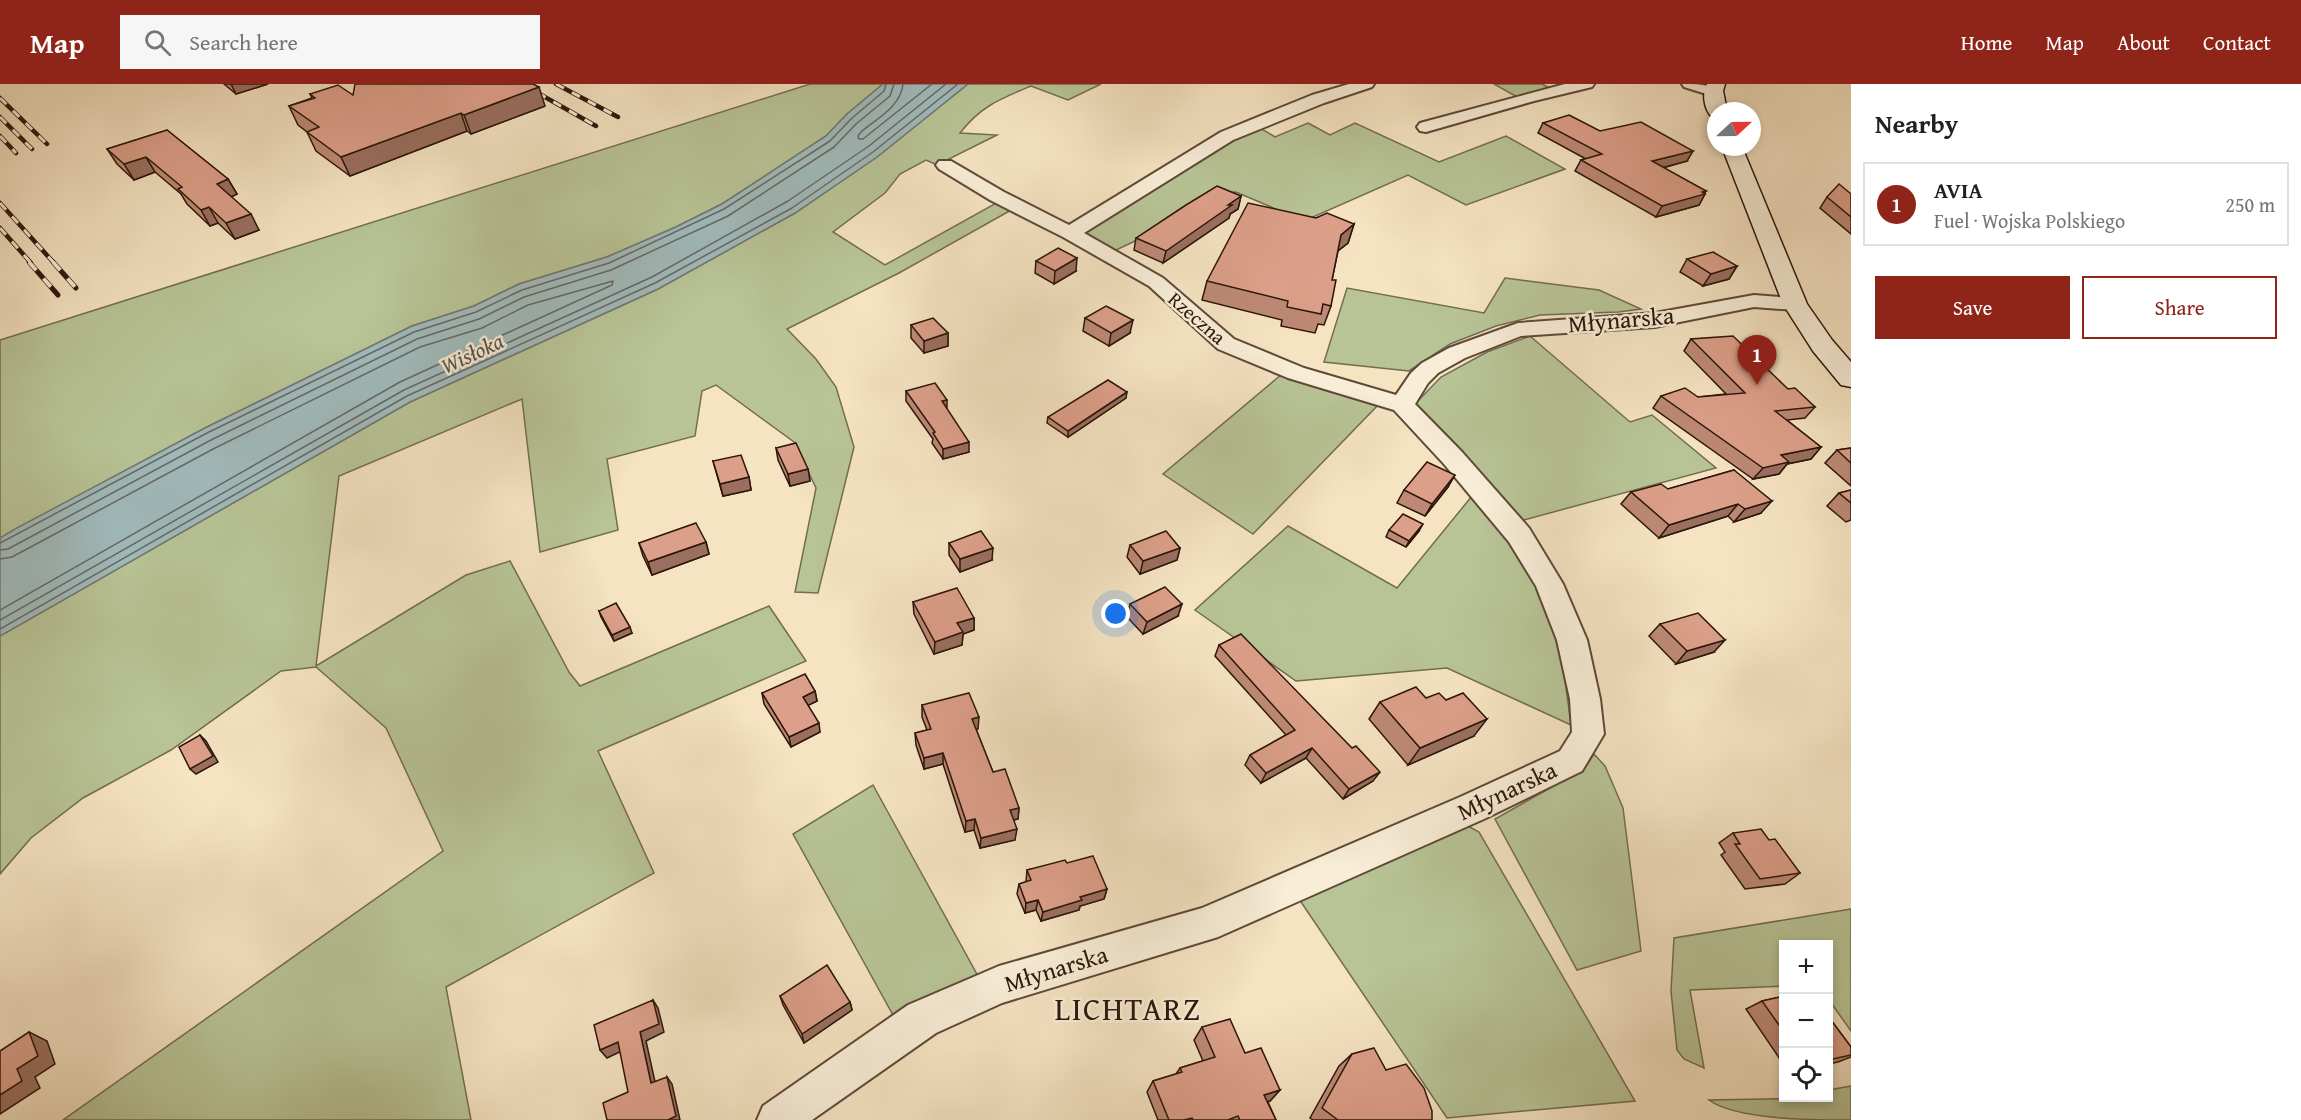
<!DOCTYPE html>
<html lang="en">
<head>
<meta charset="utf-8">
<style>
	:root { --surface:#fff; --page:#f6f6f6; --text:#202124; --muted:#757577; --line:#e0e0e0; --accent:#8f2418 }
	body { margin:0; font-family:"Gentium Book Plus",serif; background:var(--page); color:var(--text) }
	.controls { position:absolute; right:18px; bottom:18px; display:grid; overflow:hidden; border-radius:0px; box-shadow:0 3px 9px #0003 }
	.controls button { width:54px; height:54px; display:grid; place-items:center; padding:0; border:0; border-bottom:2px solid var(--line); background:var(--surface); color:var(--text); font:30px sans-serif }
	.compass { position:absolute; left:1707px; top:18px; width:54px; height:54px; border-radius:50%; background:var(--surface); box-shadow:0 3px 9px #0003; rotate:68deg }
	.you { position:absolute; left:1116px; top:530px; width:21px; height:21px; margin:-15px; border:4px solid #fff; border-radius:50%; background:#1a73e8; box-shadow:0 0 0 9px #1a73e833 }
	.badge { display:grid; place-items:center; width:39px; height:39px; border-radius:50%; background:var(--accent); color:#fff; font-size:20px; font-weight:700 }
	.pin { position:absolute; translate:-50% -50px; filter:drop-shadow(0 2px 3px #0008) }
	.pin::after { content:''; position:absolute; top:32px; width:21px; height:18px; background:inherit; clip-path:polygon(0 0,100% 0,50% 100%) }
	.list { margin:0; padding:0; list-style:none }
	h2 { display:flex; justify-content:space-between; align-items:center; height:78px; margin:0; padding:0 24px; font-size:26px }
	h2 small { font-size:20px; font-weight:400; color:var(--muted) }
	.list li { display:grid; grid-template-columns:39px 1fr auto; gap:18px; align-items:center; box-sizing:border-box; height:84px; margin:0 12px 12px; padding:0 12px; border:2px solid var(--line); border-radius:0px }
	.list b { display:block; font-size:22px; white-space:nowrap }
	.list p { margin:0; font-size:20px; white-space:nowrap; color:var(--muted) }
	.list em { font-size:20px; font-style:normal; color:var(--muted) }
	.actions { display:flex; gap:12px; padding:18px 24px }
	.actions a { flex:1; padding:14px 0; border:2px solid var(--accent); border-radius:0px; text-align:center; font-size:21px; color:var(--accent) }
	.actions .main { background:var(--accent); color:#fff }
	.icon { flex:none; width:33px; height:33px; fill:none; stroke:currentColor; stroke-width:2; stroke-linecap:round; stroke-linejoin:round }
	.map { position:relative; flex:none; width:1851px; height:1036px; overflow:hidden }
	header { display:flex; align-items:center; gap:36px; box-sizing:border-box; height:84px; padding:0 30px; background:var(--accent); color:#fff }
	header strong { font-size:28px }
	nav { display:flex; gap:33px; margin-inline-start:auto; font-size:21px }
	.search { width:420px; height:54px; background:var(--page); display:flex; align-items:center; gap:15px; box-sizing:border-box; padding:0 21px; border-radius:0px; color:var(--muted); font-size:22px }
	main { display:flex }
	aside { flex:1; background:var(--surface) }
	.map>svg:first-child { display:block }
	.green { fill:#b8c496; stroke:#726d50; stroke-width:1.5 }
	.water { fill:#a0bbbd; stroke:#727975; stroke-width:1.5 }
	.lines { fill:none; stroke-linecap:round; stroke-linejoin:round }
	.shore { stroke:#666864; stroke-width:1.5 }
	.street-casing { stroke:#5e4938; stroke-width:4 }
	.secondary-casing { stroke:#2c160a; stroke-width:3 }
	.street { fill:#f8edd7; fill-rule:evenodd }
	.secondary { fill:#f8edd7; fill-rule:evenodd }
	.rail-far1-casing { stroke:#2c160a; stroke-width:4.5 }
	.rail-casing { stroke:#2c160a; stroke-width:5 }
	.rail-far1 { stroke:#f8edd7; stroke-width:3; stroke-dasharray:9; stroke-linecap:butt }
	.rail { stroke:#f8edd7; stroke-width:4; stroke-dasharray:11; stroke-linecap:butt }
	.wall { fill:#bd8976; stroke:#2c160a; stroke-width:1.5 }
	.shaded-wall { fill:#9a6f60; stroke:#2c160a; stroke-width:1.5 }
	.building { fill:#dc9f89; stroke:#2c160a; stroke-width:1.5 }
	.labels { text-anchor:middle; stroke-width:5; stroke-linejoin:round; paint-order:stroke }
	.far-street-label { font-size:20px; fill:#2c160a; stroke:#f8edd7 }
	.far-water-label { font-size:22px; font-style:italic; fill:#555049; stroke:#f8edd7 }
	.street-label { font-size:24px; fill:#2c160a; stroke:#f8edd7 }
	.near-neighbourhood-label { font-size:32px; letter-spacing:1.5px; fill:#2c160a; stroke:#f8edd7 }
</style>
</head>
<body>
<header>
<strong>Map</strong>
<div class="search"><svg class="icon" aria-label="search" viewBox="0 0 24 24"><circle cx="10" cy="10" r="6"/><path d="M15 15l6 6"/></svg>Search here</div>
<nav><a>Home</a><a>Map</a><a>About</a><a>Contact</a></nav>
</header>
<main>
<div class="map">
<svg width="1851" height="1036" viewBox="0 0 1851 1036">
	<rect width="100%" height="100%" fill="#f5e3c2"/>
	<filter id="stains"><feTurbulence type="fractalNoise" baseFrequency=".00333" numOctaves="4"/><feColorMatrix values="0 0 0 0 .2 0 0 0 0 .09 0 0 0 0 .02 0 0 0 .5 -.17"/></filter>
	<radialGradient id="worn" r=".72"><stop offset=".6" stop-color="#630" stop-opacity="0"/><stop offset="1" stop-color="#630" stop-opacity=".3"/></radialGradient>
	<g class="green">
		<path d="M810,0H883L847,30L826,52L722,120L676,143L607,173L519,200L474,222L412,242L205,344L0,454V256Z"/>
		<path d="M968,0H1101L1068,16L1031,2C1000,15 981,22 960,49L997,51L937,81L926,76L900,90L885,109L833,148L885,181L998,118L1013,125L899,189L787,245L816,275L836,303L854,363L818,509L795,508L816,404L794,358L716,301L702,307L695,352L607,375L618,446L540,468L522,315L339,392L316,582L466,491L510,477L569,588L580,602L769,522L806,577L598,667L654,789L446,903L471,1036H63L443,767L386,644L316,583L281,587L171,666L83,714L31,754L0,790V552L410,318L658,205L795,129L877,73Z"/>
		<path d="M1494,0H1542L1550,4L1517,13Z"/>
		<path d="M1308,39L1330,51L1355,39L1439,78L1506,52L1565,85L1466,121L1408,91L1304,137L1236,108L1214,109L1133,158L1112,168L1080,151L1219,61L1257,42L1275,53Z"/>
		<path d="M1505,194L1599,206L1641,225L1618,228L1540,231L1496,242L1450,260L1409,287L1324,278L1347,204L1484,229Z"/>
		<path d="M1530,252L1630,338L1652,331L1716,384L1520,437L1415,320L1441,293L1487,268Z"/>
		<path d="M1282,290L1379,320L1253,450L1163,390Z"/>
		<path d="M1472,412L1535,491L1562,574L1571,641L1447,584L1296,597L1195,526L1288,442L1397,504Z"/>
		<path d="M1594,670L1605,682L1623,724L1641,867L1577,886L1495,735L1584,685Z"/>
		<path d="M873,701L979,894L893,931L793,750Z"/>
		<path d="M1466,741L1479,748L1635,1017L1447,1034L1299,815Z"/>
		<path d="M1851,825V947L1829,916L1828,860H1784L1783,902L1690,906L1704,984L1684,975L1677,966L1671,907L1674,854Z"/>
		<path d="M1851,1002V1036C1814,1036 1736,1036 1709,1016L1828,1014L1829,1006Z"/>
	</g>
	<path class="water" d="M883,0H968L877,73L795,129L658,205L410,318L0,552V454L15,445L205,344L412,242L474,222L519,200L607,173L676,143L722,120L826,52L847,30Z"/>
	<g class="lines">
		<g class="shore">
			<path d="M903,0C901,22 878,34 862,47L858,52L859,55H863L932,0"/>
			<path d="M0,459L207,349L414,248L476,228L522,206L609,179L724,125L830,57L851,35L884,7L886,0"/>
			<path d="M0,466L8,465L211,356L417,255L479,235L524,213L611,186L728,132L834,63L856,40L890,12L894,0"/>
			<path d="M0,475L12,473L215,364L420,263L482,244L528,221L613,197L612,201L400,298L0,526"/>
			<path d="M0,536L404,306L652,193L788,117L869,62L946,0"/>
			<path d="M0,545L407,312L655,199L792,124L873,68L958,0"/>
		</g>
		<defs>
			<g id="street">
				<path d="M1349,0H1374L1372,3L1324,19L1233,56L1084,149L1163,194L1234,255L1304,284L1396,311L1411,289L1422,279L1449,264L1518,239L1655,229L1754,211L1803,215L1806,220L1803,225L1795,226L1754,223L1655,243L1521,252L1465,274L1438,289L1428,299L1415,320L1462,368L1529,444L1563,500L1587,556L1600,615L1604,650L1582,687L1484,735L1218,853L1002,919L936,949L812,1036H757L763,1022L908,921L999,882L1202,824L1460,713L1560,667L1572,648L1570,615L1557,556L1536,502L1509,458L1444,380L1394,326L1288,294L1218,265L1149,202L1063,153L990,116L939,85L936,81L939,77H951L1004,108L1069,141L1221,48L1312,11Z"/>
				<path d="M1565,0H1594L1592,3L1534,17L1426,48L1420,47L1417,43L1420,39Z"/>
				<path d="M1682,0C1694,0 1712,0 1721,7L1713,12L1684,3Z"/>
			</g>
			<g id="secondary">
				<path d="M1707,0H1725L1723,7L1727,27H1716V33L1710,31C1704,23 1702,9 1707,0Z"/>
				<path d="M1722,63H1742L1807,220L1832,256L1851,278V303L1841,301L1813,267L1783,220Z"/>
			</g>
		</defs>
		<use href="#street" class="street-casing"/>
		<use href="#secondary" class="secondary-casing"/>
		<use href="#street" class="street"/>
		<use href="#secondary" class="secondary"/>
		<defs>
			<g id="rail-far1">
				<path d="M522,0L596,42"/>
				<path d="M556,0L618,33"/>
				<path d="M0,14L47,60"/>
				<path d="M0,33L32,65"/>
				<path d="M0,52L16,69"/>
				<path d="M0,119L54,179"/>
				<path d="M0,144L31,179"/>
			</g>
			<g id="rail">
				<path d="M29,178L58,211"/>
				<path d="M53,178L76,204"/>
			</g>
		</defs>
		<use href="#rail-far1" class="rail-far1-casing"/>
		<use href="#rail" class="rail-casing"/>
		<use href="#rail-far1" class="rail-far1"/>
		<use href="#rail" class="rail"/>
	</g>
	<g class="wall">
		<path d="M224,0H268L236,10Z"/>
		<path d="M310,10L353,11L545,22L471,50L467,47L350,92L316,67L307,48L298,41L289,22L312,14Z"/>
		<path d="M1543,39L1600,47L1687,77L1663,84L1706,107L1704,109L1705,110L1699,121L1656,133L1575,87L1581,76L1586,75L1538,49Z"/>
		<path d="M167,46L228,95L237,110L231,113L259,146L235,155L218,139L210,142L187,120L181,110L155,88L134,96L117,80L107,65Z"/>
		<path d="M1851,110V150L1820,124L1827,113Z"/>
		<path d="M1241,112L1238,125L1230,130L1229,134L1163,179L1134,166L1136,154Z"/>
		<path d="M1316,134L1354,140L1348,159L1338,167L1332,196L1331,222L1324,241L1318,240L1315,249L1281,242L1282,236L1202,216L1207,197Z"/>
		<path d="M1687,175L1737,182L1729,195L1703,202L1680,188Z"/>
		<path d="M1036,177L1076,187L1054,200L1035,189Z"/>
		<path d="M1085,234L1130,249L1109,262L1083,247Z"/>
		<path d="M911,241L948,249V262L924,269L911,254Z"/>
		<path d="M1691,255L1788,305L1815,323L1805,334L1787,336L1821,363L1811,375L1787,380L1779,390L1753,395L1653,324L1661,312L1698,313L1726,310L1684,267Z"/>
		<path d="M906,307L947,326L969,368L943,375L932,359L933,355L906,317Z"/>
		<path d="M1126,314L1068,353L1047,339L1048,333Z"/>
		<path d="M776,364L808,385L810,397L790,402L778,376Z"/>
		<path d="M1851,364V402L1825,379L1837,366Z"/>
		<path d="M713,377L749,393L751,406L723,412Z"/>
		<path d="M1734,386L1761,429L1734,438L1728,432L1659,454L1621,420L1631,408L1668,405Z"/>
		<path d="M1448,403L1425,432L1397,419L1404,406Z"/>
		<path d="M1851,406V436L1846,438L1827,422L1839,409Z"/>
		<path d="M1389,446L1419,447L1406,463L1386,453Z"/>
		<path d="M706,458L709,470L652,491L643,472L639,459Z"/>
		<path d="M949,459L992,476L960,488L949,471Z"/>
		<path d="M1130,461L1180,464L1177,476L1140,490L1127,473Z"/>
		<path d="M913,518L974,534V546L963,550L962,561L934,570L914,530Z"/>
		<path d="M1130,520L1178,532L1143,550L1127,533Z"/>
		<path d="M599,527L632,549L614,557L601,533Z"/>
		<path d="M1660,540L1714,568L1676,580L1649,552Z"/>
		<path d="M1219,561L1373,697L1343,715L1306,674L1261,699L1245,681L1250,671L1286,651L1215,572Z"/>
		<path d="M815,607L817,617L808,621L820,648L791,663L764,620L762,609Z"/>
		<path d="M1426,614L1474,652L1408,681L1369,635L1380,618Z"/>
		<path d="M922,621L978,645H976L993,688L1019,724L1018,735L1014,736L1015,756L980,764L974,746L965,748L943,680L924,685L916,661L915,649L927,646L922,633Z"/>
		<path d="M1733,749L1769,756L1800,789L1785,800L1745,805L1721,771L1725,768L1719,759Z"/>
		<path d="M1067,779L1107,805L1104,815L1080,822L1079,826L1041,837L1036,826L1025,829L1017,810L1019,800L1026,798L1027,786Z"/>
		<path d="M780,912L850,918L852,926L804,959L783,921Z"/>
		<path d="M1784,912V981L1746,925L1762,917Z"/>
		<path d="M1828,932L1851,963V973L1838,978L1828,980Z"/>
		<path d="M1202,943L1245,969L1280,1006L1270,1017L1268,1018L1276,1036H1158L1147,1008L1153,997L1176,990L1180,984L1203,977L1194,956Z"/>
		<path d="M1352,970L1386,986L1432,1036H1313L1310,1034L1339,982Z"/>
	</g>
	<g class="shaded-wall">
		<path d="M231,0H268L236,10Z"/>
		<path d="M539,3L545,22L471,50L464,31Z"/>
		<path d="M461,29L467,47L350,92L341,73Z"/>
		<path d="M1693,67L1687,77L1646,88L1652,77Z"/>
		<path d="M146,73L155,88L134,96L124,80Z"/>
		<path d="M228,95L237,110L225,116L217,100Z"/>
		<path d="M1706,107L1704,110H1705L1699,121L1656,133L1662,122Z"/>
		<path d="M1241,112L1238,125L1230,130L1229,134L1163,179L1166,167L1228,121Z"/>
		<path d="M209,123L218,139L210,142L201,126Z"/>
		<path d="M251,130L259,146L235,155L226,139Z"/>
		<path d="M1354,140L1348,159L1335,169L1341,151Z"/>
		<path d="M1077,174L1076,187L1054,200L1055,187Z"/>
		<path d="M1737,182L1729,195L1703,202L1711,190Z"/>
		<path d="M1133,236L1130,249L1109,262L1111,249Z"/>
		<path d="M948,249V262L924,269V257Z"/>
		<path d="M1127,308L1126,314L1068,353V347Z"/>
		<path d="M947,316V326L942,317Z"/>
		<path d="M969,358V368L943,375V365Z"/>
		<path d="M1821,363L1811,375L1787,380L1779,390L1753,395L1763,384L1781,371Z"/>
		<path d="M808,385L810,397L790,402L788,390Z"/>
		<path d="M1455,391L1448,403L1425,432L1432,420Z"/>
		<path d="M749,393L751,406L723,412L720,400Z"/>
		<path d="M1772,417L1761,429L1734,438L1745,425Z"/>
		<path d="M1738,420L1728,432L1659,454L1669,441Z"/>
		<path d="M1423,440L1419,447L1406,463L1409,457Z"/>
		<path d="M706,458L709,470L652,491L648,478Z"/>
		<path d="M993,464L992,476L960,488V475Z"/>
		<path d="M1180,464L1177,476L1140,490L1143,477Z"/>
		<path d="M1182,520L1178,532L1143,550L1147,538Z"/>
		<path d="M974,534V546L963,550L962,561L934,570L935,558L957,539Z"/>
		<path d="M630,543L632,549L614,557L612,551Z"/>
		<path d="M1725,556L1714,568L1676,580L1687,567Z"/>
		<path d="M815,607L817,617L805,623L803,613Z"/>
		<path d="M979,633L978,645L971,647L972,635Z"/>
		<path d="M1487,635L1474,652L1408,681L1420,664Z"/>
		<path d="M819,639L820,648L791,663L789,653Z"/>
		<path d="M200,651L206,657L218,678L196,690L190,685Z"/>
		<path d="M1312,664L1306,674L1261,699L1266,689Z"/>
		<path d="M943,669V680L924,685V674Z"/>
		<path d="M1380,688L1373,697L1343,715L1349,705Z"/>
		<path d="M1019,724L1018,735L1009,737L1010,726Z"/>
		<path d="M975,735L974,746L965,748L966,737Z"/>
		<path d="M1017,745L1015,756L980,764L981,754Z"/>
		<path d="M1107,805L1104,815L1080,822L1079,826L1041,837L1043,828L1080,813Z"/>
		<path d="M1038,816L1036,826L1025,829L1026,819Z"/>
		<path d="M653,916L658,924L664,948L646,957L657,1007L651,999L640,948Z"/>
		<path d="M850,918L852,926L804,959L802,950Z"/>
		<path d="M29,948L47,957L55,980L35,993L40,1004L0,1030V1011L17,985Z"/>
		<path d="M618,958L624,966L607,974L600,966Z"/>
		<path d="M667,993L672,1000L680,1036H668Z"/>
		<path d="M1280,1006L1270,1017L1254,1022L1264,1011Z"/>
	</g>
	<g class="building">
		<path d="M355,0H533L539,3L464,31L461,29L341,73L307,48L319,43L289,22L315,14L310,10L338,1L353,11Z"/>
		<path d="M1569,31L1600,47L1641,38L1693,67L1652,77L1706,107L1702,108L1705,110L1662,122L1581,76L1602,70L1543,39Z"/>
		<path d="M167,46L228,95L217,100L251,130L226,139L209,123L201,126L178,105L182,103L146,73L124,80L107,65Z"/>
		<path d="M1839,100L1851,110V133L1827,113Z"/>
		<path d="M1217,102L1241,112L1228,121H1232L1166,167L1136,154L1186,121Z"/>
		<path d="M1248,119L1316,134L1327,129L1354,140L1341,151L1332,196H1336L1331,222L1323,220L1321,230L1287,223L1288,217L1207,197Z"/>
		<path d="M1058,164L1077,174L1055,187L1036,177Z"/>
		<path d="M1713,168L1737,182L1711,190L1687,175Z"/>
		<path d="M1106,222L1133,236L1111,249L1085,234Z"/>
		<path d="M933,234L948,249L924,257L911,241Z"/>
		<path d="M1733,252L1788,305L1795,304L1815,323L1775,327L1821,363L1781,371L1789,378L1763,384L1661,312L1685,304L1698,313L1745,309L1691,255Z"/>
		<path d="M1108,296L1127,308L1068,347L1048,333Z"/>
		<path d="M935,299L947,316L942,317L969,358L943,365L933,349L935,348L906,307Z"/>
		<path d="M796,359L808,385L788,390L776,364Z"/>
		<path d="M1851,364V379L1837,366Z"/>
		<path d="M741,371L749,393L720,400L713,377Z"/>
		<path d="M1427,378L1455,391L1432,420L1404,406Z"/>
		<path d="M1734,386L1772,417L1745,425L1738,420L1669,441L1631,408L1661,400L1668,405Z"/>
		<path d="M1851,406V419L1839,409Z"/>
		<path d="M1403,430L1423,440L1409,457L1389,446Z"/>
		<path d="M696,439L706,458L648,478L639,459Z"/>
		<path d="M981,447L993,464L960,475L949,459Z"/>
		<path d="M1166,447L1180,464L1143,477L1130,461Z"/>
		<path d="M1165,503L1182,520L1147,538L1130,520Z"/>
		<path d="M957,504L974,534L957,539L963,548L935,558L913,518Z"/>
		<path d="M616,519L630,543L612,551L599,527Z"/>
		<path d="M1698,529L1725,556L1687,567L1660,540Z"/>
		<path d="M1241,550L1352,664L1356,662L1380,688L1349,705L1312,664L1266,689L1250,671L1295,646L1219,561Z"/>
		<path d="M805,590L815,607L803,613L819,639L789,653L762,609Z"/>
		<path d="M1416,603L1426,614L1439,609L1446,616L1463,609L1487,635L1420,664L1380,618Z"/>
		<path d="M969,609L979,633L972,635L993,688L1005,685L1019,724L1010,726L1017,745L981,754L975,735L966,737L943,669L924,674L915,649L931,645L922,621Z"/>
		<path d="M200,651L213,672L190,685L179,663Z"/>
		<path d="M1761,745L1769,756L1775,755L1800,789L1760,795L1735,760H1740L1733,749Z"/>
		<path d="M1093,772L1107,805L1080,813L1082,816L1043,828L1038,816L1026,819L1019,800L1031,796L1027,786L1065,776L1067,779Z"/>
		<path d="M827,881L850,918L802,950L780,912Z"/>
		<path d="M1784,912V948L1762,917Z"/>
		<path d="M653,916L659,940L640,948L651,999L667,993L676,1032L668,1036H607L603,1019L628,1008L618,958L600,966L594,941Z"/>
		<path d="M1828,932L1851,963V971L1828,976Z"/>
		<path d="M1230,935L1245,969L1261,964L1280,1006L1264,1011L1276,1036H1240L1238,1032L1228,1036H1193L1192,1034L1184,1036H1169L1153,997L1182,988L1180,984L1215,973L1202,943Z"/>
		<path d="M29,948L38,972L17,985L22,997L0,1011V967Z"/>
		<path d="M1374,964L1386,986L1406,980L1424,1004L1432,1027V1036H1338L1322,1024L1352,970Z"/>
	</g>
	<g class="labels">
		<g class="far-street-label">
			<text transform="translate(1197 234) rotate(41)" y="7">Rzeczna</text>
		</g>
		<g class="far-water-label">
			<text transform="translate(472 269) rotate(-25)" y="8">Wisłoka</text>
		</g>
		<g class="street-label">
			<text transform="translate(1621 236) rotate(-5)" y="8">Młynarska</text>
			<text transform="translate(1507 707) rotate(-25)" y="8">Młynarska</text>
			<text transform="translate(1056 885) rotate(-17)" y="8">Młynarska</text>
		</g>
		<g class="near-neighbourhood-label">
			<text x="1128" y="936">LICHTARZ</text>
		</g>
	</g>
	<rect width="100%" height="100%" filter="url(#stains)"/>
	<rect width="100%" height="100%" fill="url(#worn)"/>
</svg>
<div class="controls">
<button>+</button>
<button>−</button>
<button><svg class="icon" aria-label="locate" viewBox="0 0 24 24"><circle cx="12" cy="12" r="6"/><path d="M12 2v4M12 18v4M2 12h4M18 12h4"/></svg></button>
</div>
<svg class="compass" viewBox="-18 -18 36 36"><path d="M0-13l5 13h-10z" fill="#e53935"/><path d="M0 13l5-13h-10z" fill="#757577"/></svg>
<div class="you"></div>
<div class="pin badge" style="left:1757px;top:301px">1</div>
</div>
<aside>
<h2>Nearby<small></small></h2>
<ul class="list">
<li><span class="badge">1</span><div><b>AVIA</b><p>Fuel · Wojska Polskiego</p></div><em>250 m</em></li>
</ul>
<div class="actions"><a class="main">Save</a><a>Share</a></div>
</aside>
</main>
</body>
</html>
